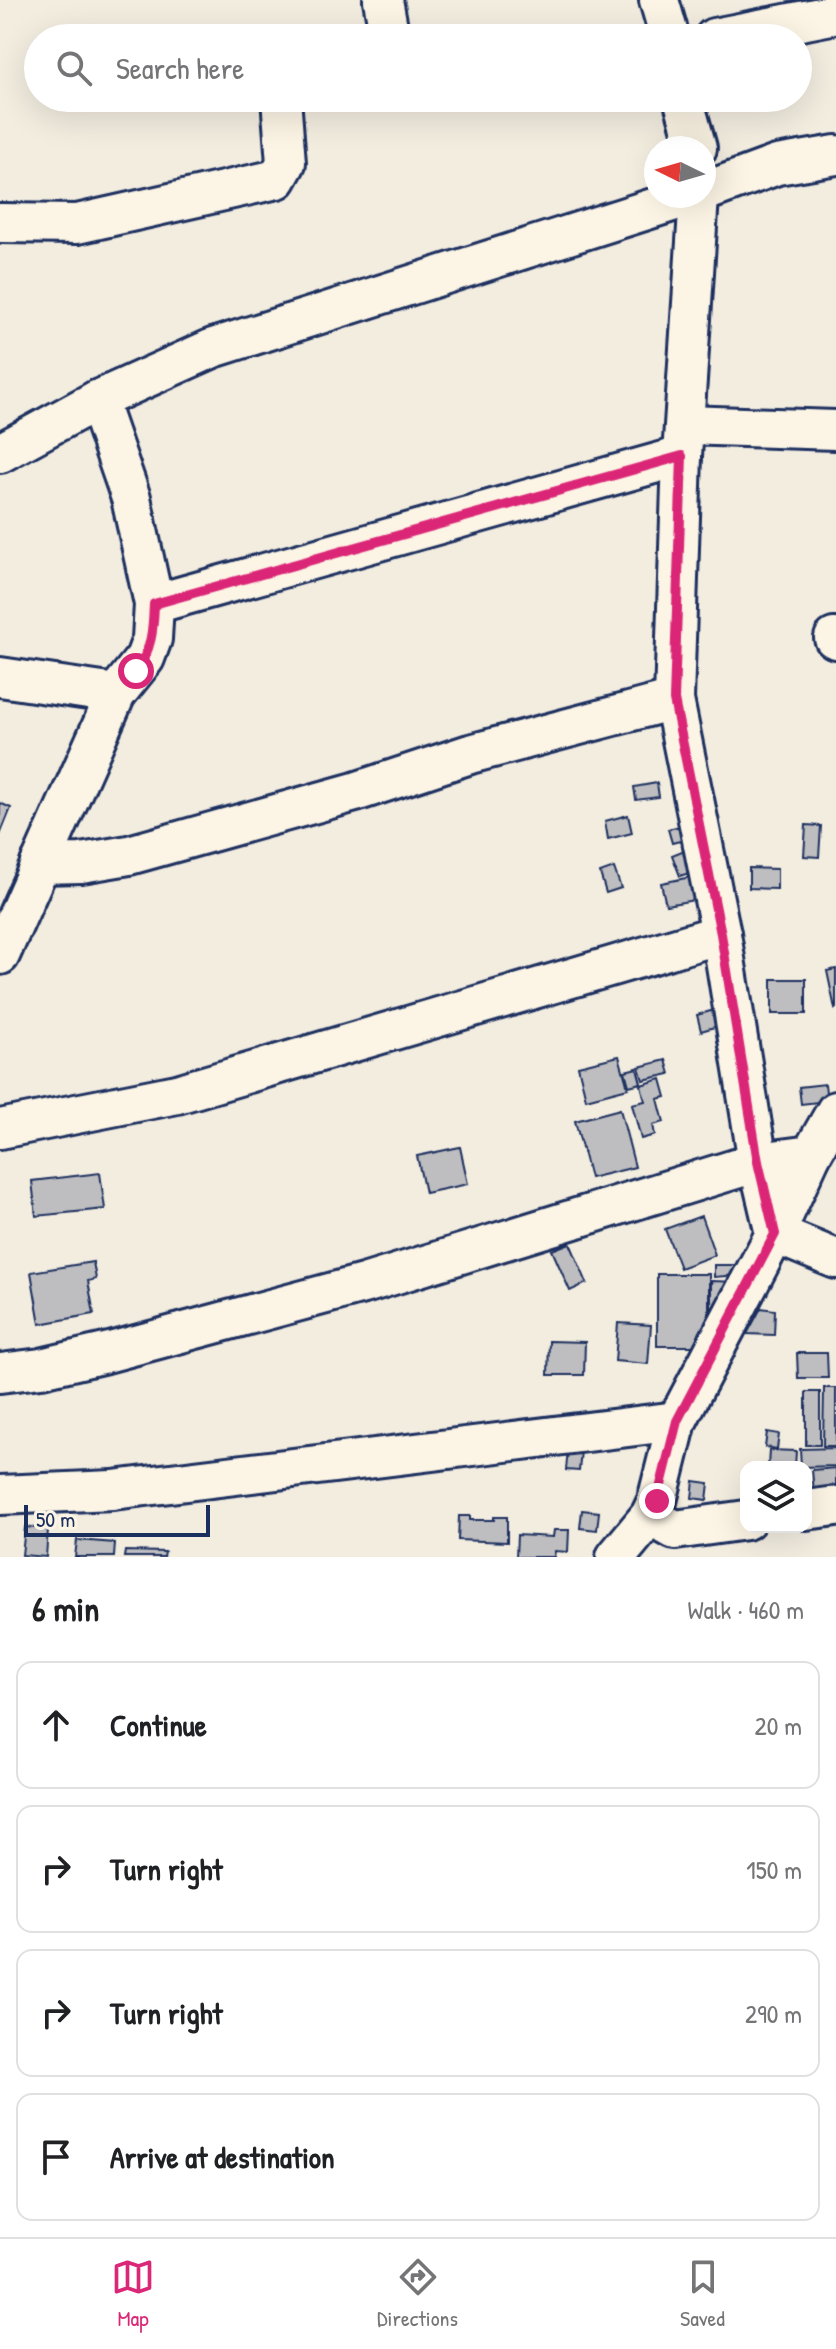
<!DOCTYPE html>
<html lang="en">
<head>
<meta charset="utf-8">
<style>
	:root { --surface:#fff; --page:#f6f6f6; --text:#202124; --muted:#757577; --line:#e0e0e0; --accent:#db2777 }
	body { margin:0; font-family:"Patrick Hand",sans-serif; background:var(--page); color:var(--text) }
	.controls { position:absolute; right:24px; bottom:24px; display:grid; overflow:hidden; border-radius:16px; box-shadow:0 8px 32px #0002 }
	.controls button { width:72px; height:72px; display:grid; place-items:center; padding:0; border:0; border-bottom:2px solid var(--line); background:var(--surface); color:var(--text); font:40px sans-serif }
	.compass { position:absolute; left:644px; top:136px; width:72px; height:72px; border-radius:50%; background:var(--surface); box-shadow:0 8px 32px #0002; rotate:275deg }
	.scale { position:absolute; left:24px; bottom:20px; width:186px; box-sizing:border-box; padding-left:8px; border:4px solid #1b2f5e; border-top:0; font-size:22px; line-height:28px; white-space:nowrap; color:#1b2f5e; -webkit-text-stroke:6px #fcf5e5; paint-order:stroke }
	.stop { position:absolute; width:24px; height:24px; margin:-18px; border:6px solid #db2777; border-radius:50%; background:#fff }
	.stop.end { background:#db2777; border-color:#fff; box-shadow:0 2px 8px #0008 }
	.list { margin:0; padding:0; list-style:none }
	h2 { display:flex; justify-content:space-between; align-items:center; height:104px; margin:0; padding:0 32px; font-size:34px }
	h2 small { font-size:26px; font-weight:400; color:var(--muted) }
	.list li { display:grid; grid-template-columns:52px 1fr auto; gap:24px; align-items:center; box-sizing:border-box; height:128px; margin:0 16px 16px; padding:0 16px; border:2px solid var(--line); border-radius:16px }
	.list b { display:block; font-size:30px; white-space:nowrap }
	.list em { font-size:26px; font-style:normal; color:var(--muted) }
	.icon { flex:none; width:44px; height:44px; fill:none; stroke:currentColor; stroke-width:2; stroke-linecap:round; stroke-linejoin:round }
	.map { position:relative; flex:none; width:836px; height:1557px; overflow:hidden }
	.search { position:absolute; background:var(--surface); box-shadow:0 8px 32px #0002; left:24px; right:24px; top:24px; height:88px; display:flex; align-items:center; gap:20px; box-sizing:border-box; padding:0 28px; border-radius:44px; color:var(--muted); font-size:30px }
	.sheet { height:680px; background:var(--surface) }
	nav { display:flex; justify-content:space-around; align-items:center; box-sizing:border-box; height:112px; border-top:2px solid var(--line); background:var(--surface); font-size:22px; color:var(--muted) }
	nav a { display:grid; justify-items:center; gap:4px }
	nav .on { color:var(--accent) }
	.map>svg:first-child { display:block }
	.building { fill:#bebec0; stroke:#1b2f5e; stroke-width:2 }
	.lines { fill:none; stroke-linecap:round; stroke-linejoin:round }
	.minor-casing { stroke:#1b2f5e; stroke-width:44 }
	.minor { stroke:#fcf5e5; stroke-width:38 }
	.route { stroke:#db2777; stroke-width:10 }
</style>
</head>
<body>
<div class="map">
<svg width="836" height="1557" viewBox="0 0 836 1557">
	<rect width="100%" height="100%" fill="#f3ede0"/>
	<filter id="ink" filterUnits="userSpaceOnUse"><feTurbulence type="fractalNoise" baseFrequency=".0125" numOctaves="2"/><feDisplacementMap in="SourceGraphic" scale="16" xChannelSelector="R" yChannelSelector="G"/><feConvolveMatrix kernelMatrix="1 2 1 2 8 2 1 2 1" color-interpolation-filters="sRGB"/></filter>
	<g filter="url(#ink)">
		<g class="building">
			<path d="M657,783L659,797L636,800L634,787Z"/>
			<path d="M0,803L11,808L0,835Z"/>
			<path d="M628,815L632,833L608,839L605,821Z"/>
			<path d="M806,825L821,826L819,857L804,856Z"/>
			<path d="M680,826L684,840L672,843L668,829Z"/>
			<path d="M687,849L695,871L680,876L672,855Z"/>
			<path d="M614,868L621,888L606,893L600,873Z"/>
			<path d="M749,868L777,869V889L749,888Z"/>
			<path d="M696,876L700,899L666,905L661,883Z"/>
			<path d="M836,969V1008L835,1009L827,971Z"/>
			<rect x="772" y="979" width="34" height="35"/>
			<path d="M714,1010L718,1026L701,1031L697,1015Z"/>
			<path d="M619,1056L628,1088L586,1099L578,1066Z"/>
			<path d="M666,1060L670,1074L643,1080L639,1067Z"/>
			<path d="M637,1068L641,1083L629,1086L625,1071Z"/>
			<path d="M661,1079L666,1097L658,1099L664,1122L653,1125L655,1135L641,1139L632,1104L645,1101L641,1085Z"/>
			<path d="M825,1084L827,1101L801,1104L799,1087Z"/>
			<path d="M620,1109L635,1167L590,1178L575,1121Z"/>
			<path d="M460,1147L468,1184L425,1193L417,1156Z"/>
			<path d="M100,1173L105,1209L36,1216L32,1181Z"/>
			<path d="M701,1216L715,1255L680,1268L665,1229Z"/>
			<path d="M570,1243L587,1283L570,1291L552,1250Z"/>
			<path d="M93,1262L96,1279L88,1281L94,1314L40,1324L31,1272Z"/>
			<path d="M714,1265H740L739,1275L714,1277Z"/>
			<rect x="657" y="1274" width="52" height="72"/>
			<path d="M711,1281L738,1282L711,1316Z"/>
			<path d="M761,1308L775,1310L774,1335L747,1334Z"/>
			<path d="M618,1323L651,1325L648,1364L615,1361Z"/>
			<path d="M549,1341L585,1342L584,1375H548Z"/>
			<path d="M797,1353H827L828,1378H798Z"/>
			<path d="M824,1388H836V1446H823Z"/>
			<rect x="806" y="1392" width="14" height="53"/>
			<path d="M767,1432L779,1434L777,1449L765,1447Z"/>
			<path d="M836,1448V1466L801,1467L800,1449Z"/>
			<path d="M568,1449L581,1450L579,1471L566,1470Z"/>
			<path d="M769,1450L796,1451L795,1467H768Z"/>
			<path d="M836,1468V1490L814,1492L812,1470Z"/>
			<path d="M694,1481L709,1483L707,1500L692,1498Z"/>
			<path d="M582,1510L599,1512L597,1530L580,1528Z"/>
			<path d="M459,1516H470V1520H494V1517H507V1542L458,1540Z"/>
			<path d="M25,1527L48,1529L46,1557L22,1555Z"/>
			<path d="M554,1530H569L568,1552L555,1551L554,1557H516L517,1535L553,1537Z"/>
			<path d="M77,1540L115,1543L114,1557H75Z"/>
			<path d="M125,1551L165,1552L164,1557H124Z"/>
		</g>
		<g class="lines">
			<defs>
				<g id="minor">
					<path d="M383,0L390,38"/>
					<path d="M659,0L670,38"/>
					<path d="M714,38L836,14"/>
					<path d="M683,98L697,148"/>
					<path d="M704,192L777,165L836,155"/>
					<path d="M699,196L682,456L674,700L721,934L758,1162L775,1234L836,1259"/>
					<path d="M0,223L77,224L277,179L286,163L281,98"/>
					<path d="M685,425L836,430"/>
					<path d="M0,453L97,400L213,348L691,196"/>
					<path d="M154,604L682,456"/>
					<path d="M834,638L836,639"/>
					<path d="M0,677L116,694"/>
					<path d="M40,864L81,863L129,855L355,792L470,754L674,700"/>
					<path d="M0,955L116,694L145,658L152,639L154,604L131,498L97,400"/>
					<path d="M0,1129L177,1094L721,934"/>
					<path d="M0,1373L41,1368L110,1352L367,1283L758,1162L811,1155"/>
					<path d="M0,1495L113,1490L677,1421"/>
					<path d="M806,1510L836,1506"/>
					<path d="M650,1516L675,1530L746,1520"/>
					<path d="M616,1557L650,1516L657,1501L677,1421L775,1234L811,1155L836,1111"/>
				</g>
			</defs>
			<use href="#minor" class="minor-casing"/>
			<use href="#minor" class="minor"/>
		</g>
	</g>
	<g class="lines" filter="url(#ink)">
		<path class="route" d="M136,671C152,649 153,630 154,604L682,456L674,700L721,934L758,1162L775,1234L677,1421L657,1501"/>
	</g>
</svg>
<div class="controls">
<button><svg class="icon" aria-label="layers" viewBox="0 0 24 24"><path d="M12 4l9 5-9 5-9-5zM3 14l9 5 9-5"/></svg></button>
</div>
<svg class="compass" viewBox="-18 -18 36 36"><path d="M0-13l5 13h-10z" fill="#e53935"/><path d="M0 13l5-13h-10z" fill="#757577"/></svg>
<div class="scale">50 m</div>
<div class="stop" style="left:136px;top:671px"></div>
<div class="stop end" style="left:657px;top:1501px"></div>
<div class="search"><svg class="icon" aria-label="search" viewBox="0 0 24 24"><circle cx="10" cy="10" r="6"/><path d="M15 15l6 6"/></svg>Search here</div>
</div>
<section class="sheet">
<h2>6 min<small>Walk · 460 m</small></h2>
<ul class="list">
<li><svg class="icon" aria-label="ahead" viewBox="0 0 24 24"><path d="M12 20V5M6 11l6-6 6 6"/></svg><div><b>Continue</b></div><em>20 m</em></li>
<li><svg class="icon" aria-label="right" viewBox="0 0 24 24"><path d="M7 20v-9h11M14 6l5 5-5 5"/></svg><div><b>Turn right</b></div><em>150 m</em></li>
<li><svg class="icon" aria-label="right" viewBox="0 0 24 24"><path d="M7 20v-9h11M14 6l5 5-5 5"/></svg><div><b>Turn right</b></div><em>290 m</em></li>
<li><svg class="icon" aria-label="arrive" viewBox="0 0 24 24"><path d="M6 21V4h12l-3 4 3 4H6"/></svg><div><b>Arrive at destination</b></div></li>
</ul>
</section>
<nav>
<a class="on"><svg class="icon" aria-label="map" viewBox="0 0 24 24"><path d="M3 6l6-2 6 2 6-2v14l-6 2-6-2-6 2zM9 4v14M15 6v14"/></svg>Map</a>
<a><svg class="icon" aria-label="directions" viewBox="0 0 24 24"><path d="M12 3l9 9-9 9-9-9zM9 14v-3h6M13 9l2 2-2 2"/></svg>Directions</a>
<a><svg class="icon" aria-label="saved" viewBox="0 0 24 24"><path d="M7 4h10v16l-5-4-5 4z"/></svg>Saved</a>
</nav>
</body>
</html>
